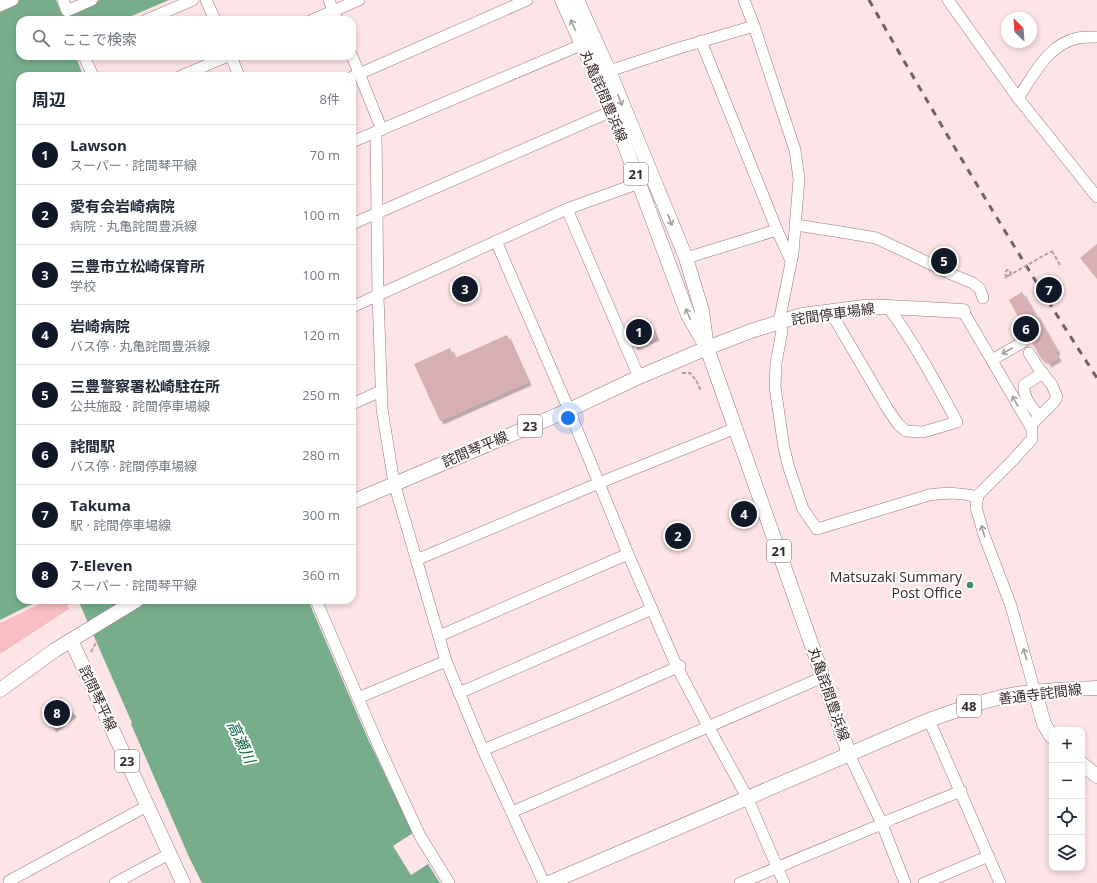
<!DOCTYPE html>
<html lang="ja">
<head>
<meta charset="utf-8">
<style>
	:root { --surface:#fff; --page:#f6f6f7; --text:#1f2937; --muted:#747a83; --line:#e0e1e3; --accent:#111827 }
	body { margin:0; font-family:"Open Sans","Noto Sans JP",sans-serif; background:var(--page); color:var(--text) }
	.controls { position:absolute; right:12px; bottom:12px; display:grid; overflow:hidden; border-radius:8px; box-shadow:0 2px 6px #0003 }
	.controls button { width:36px; height:36px; display:grid; place-items:center; padding:0; border:0; border-bottom:1px solid var(--line); background:var(--surface); color:var(--text); font:20px sans-serif }
	.compass { position:absolute; left:1001px; top:12px; width:36px; height:36px; border-radius:50%; background:var(--surface); box-shadow:0 2px 6px #0003; rotate:335deg }
	.you { position:absolute; left:568px; top:418px; width:14px; height:14px; margin:-10px; border:3px solid #fff; border-radius:50%; background:#1a73e8; box-shadow:0 0 0 6px #1a73e833 }
	.badge { display:grid; place-items:center; width:26px; height:26px; border-radius:50%; background:var(--accent); color:#fff; font-size:13px; font-weight:700 }
	.pin { position:absolute; translate:-50% -50%; border:2px solid #fff; box-shadow:0 1px 4px #0006 }
	.list { margin:0; padding:0; list-style:none }
	h2 { display:flex; justify-content:space-between; align-items:center; height:52px; margin:0; padding:0 16px; font-size:17px }
	h2 small { font-size:13px; font-weight:400; color:var(--muted) }
	.list li { display:grid; grid-template-columns:26px 1fr auto; gap:12px; align-items:center; box-sizing:border-box; height:60px; padding:0 16px; border-top:1px solid var(--line) }
	.list b { display:block; font-size:15px; white-space:nowrap }
	.list p { margin:0; font-size:13px; white-space:nowrap; color:var(--muted) }
	.list em { font-size:13px; font-style:normal; color:var(--muted) }
	.icon { flex:none; width:22px; height:22px; fill:none; stroke:currentColor; stroke-width:2; stroke-linecap:round; stroke-linejoin:round }
	.map { position:relative; flex:none; width:1097px; height:883px; overflow:hidden }
	.search { position:absolute; background:var(--surface); box-shadow:0 2px 6px #0003; left:16px; top:16px; width:340px; height:44px; display:flex; align-items:center; gap:10px; box-sizing:border-box; padding:0 14px; border-radius:12px; color:var(--muted); font-size:15px }
	.panel { position:absolute; background:var(--surface); box-shadow:0 2px 6px #0003; left:16px; top:72px; width:340px; height:532px; border-radius:12px }
	.map>svg:first-child { display:block }
	.green { fill:#f7bdc3 }
	.water { fill:#78ad8c }
	.building { fill:#d7afb3; filter:url(#shadow) }
	.lines { fill:none; stroke-linecap:round; stroke-linejoin:round }
	.minor-casing { stroke:#9c767a; stroke-width:12 }
	.major-casing { stroke:#9c767a; stroke-width:15 }
	.path { stroke:#b49ea0; stroke-width:2; stroke-dasharray:4 2; stroke-linecap:butt }
	.minor { stroke:#fff; stroke-width:11 }
	.major { stroke:#fff; stroke-width:14 }
	.rail { stroke:#736062; stroke-width:3; stroke-dasharray:7 7; stroke-linecap:butt }
	.path-bridge { stroke:#b49ea0; stroke-width:2; stroke-dasharray:4 2; stroke-linecap:butt }
	.oneway { stroke:#a59e9f }
	.poi-dot { fill:#3c9063; stroke:#fff; stroke-width:1.5 }
	.labels { text-anchor:middle; stroke-width:4; stroke-linejoin:round; paint-order:stroke }
	.shield { fill:#fff; stroke:#74686a; stroke-width:1 }
	.shield-label { font-size:13px; font-weight:bold; fill:#38282a }
	.street-label { font-size:14px; fill:#38282a; stroke:#fff }
	.poi-label { font-size:14px; fill:#38282a; stroke:#fff; text-anchor:end }
	.water-label { font-size:15px; font-style:italic; fill:#0c663d; stroke:#fff }
</style>
</head>
<body>
<div class="map">
<svg width="1097" height="883" viewBox="0 0 1097 883">
	<defs>
		<filter id="shadow"><feDropShadow dx="3.5" dy="3.5" stdDeviation="0" flood-color="#0004"/></filter>
	</defs>
	<rect width="100%" height="100%" fill="#fde4e6"/>
	<path class="green" d="M48,600H67L69,609L0,654V623Z"/>
	<g class="water">
		<path d="M0,0H56L62,14L65,15L100,0H169L122,20H20V56H76L83,76H20V600H40L0,620Z"/>
		<path d="M78,600H308L368,739L413,833L393,846L411,875L428,864L440,883H202L189,857L131,724L132,723Z"/>
	</g>
	<g class="building">
		<path d="M1097,244V279L1080,258Z"/>
		<path d="M1022,292L1035,315L1036,314L1057,351L1055,352L1058,358L1048,364L1045,359L1042,360L1039,355L1009,300Z"/>
		<path d="M647,318L656,337L634,347L626,328Z"/>
		<path d="M507,335L528,382L440,421L414,364L450,348L455,358Z"/>
		<path d="M61,697L73,714L53,729L41,712Z"/>
	</g>
	<g class="lines">
		<defs>
			<g id="minor">
				<path d="M63,0L67,11L92,0"/>
				<path d="M206,0L215,20"/>
				<path d="M329,0L337,20"/>
				<path d="M744,0L754,26L795,150L799,179L793,253L779,322L782,331L776,363L775,387L784,448L789,468L803,509L817,529L929,495C948,492 960,493 978,497"/>
				<path d="M948,0L1018,98L1097,197"/>
				<path d="M0,6L13,0"/>
				<path d="M146,20L193,0"/>
				<path d="M312,20L359,0"/>
				<path d="M701,41L777,230L791,261"/>
				<path d="M84,56L93,76"/>
				<path d="M231,56L239,76"/>
				<path d="M352,56L382,130"/>
				<path d="M609,71L676,49L754,26"/>
				<path d="M181,76L228,56"/>
				<path d="M352,77L527,0"/>
				<path d="M1018,98C1034,75 1048,44 1078,38C1084,37 1091,37 1097,37"/>
				<path d="M376,132L378,296L382,409L394,483L446,661L483,750L544,883"/>
				<path d="M352,142L588,42"/>
				<path d="M567,209L639,377"/>
				<path d="M352,224L612,111"/>
				<path d="M796,225L841,232L876,238L908,253L951,274L973,283L980,289L983,298"/>
				<path d="M496,241L569,410L628,554L677,667L708,726L747,797L784,883"/>
				<path d="M686,258L777,230"/>
				<path d="M352,307L567,209L639,183"/>
				<path d="M830,311L887,408L898,424L906,431L923,432L957,422C936,383 914,342 888,307"/>
				<path d="M963,311L1032,429V439L1013,460L978,495L976,507L984,535L1011,606L1035,692"/>
				<path d="M1029,353L1039,369L1052,385L1057,397L1054,402L1030,426"/>
				<path d="M992,360L1023,342"/>
				<path d="M352,404L381,391"/>
				<path d="M1039,416C1032,407 1023,398 1024,385L1043,373"/>
				<path d="M416,560L599,483L736,428"/>
				<path d="M316,600L380,749L420,836L449,883"/>
				<path d="M439,636L628,554"/>
				<path d="M459,693L652,609"/>
				<path d="M358,698L446,661"/>
				<path d="M929,720L1000,883"/>
				<path d="M483,750L589,706L680,666"/>
				<path d="M849,754L882,824L905,883"/>
				<path d="M512,812L823,677"/>
				<path d="M9,883V881L147,806"/>
				<path d="M115,883L169,854"/>
				<path d="M740,883L882,824L892,819L961,791"/>
				<path d="M924,883L989,856"/>
			</g>
			<g id="major">
				<path d="M562,0L612,111L688,315L707,348L823,677L849,754"/>
				<path d="M577,0L609,71L686,258L702,311L706,341"/>
				<path d="M352,502L569,410L639,377L707,348L751,331L802,315L864,307H888L963,311"/>
				<path d="M71,640L183,883"/>
				<path d="M0,690L55,650L137,600"/>
				<path d="M1035,692L1044,724L1052,737"/>
				<path d="M1082,764L1097,776"/>
				<path d="M549,883L929,720C958,710 987,699 1017,694C1044,690 1070,689 1097,688"/>
			</g>
		</defs>
		<use href="#minor" class="minor-casing"/>
		<use href="#major" class="major-casing"/>
		<g class="path">
			<path d="M1052,251L1060,265"/>
			<path d="M1005,278L1011,273L1009,270H1007L1005,273C1005,275 1006,276 1008,276"/>
			<path d="M682,373H690L696,380L701,391"/>
			<path d="M149,604L156,600"/>
			<path d="M91,652L98,639"/>
		</g>
		<use href="#minor" class="minor"/>
		<use href="#major" class="major"/>
		<path class="rail" d="M869,0C942,128 1017,254 1097,378"/>
		<path class="path-bridge" d="M1008,276L1052,251"/>
	</g>
	<defs><path id="oneway-shaft" d="M-6 0H5M1.5-3L5.5 0L1.5 3" fill="none" stroke-width="1.6" stroke-linecap="round" stroke-linejoin="round"/></defs>
	<g class="oneway">
		<use href="#oneway-shaft" transform="translate(573 25) rotate(-114)"/>
		<use href="#oneway-shaft" transform="translate(620 100) rotate(68)"/>
		<use href="#oneway-shaft" transform="translate(670 220) rotate(68)"/>
		<use href="#oneway-shaft" transform="translate(688 314) rotate(-114)"/>
		<use href="#oneway-shaft" transform="translate(1007 351) rotate(150)"/>
		<use href="#oneway-shaft" transform="translate(1015 401) rotate(-119)"/>
		<use href="#oneway-shaft" transform="translate(983 531) rotate(-106)"/>
		<use href="#oneway-shaft" transform="translate(1025 654) rotate(-106)"/>
	</g>
	<circle class="poi-dot" cx="970" cy="585" r="4"/>
	<g class="labels">
		<g class="shield">
			<rect x="624" y="163" width="24" height="22" rx="3"/>
			<rect x="518" y="415" width="24" height="22" rx="3"/>
			<rect x="767" y="540" width="24" height="22" rx="3"/>
			<rect x="957" y="695" width="24" height="22" rx="3"/>
			<rect x="115" y="750" width="24" height="22" rx="3"/>
		</g>
		<g class="shield-label">
			<text x="636" y="179">21</text>
			<text x="530" y="431">23</text>
			<text x="779" y="556">21</text>
			<text x="969" y="711">48</text>
			<text x="127" y="766">23</text>
		</g>
		<g class="street-label">
			<text transform="translate(604 96) rotate(67)" y="5">丸亀詫間豊浜線</text>
			<text transform="translate(833 314) rotate(-8)" y="5">詫間停車場線</text>
			<text transform="translate(475 449) rotate(-23)" y="5">詫間琴平線</text>
			<text transform="translate(829 694) rotate(71)" y="5">丸亀詫間豊浜線</text>
			<text transform="translate(1040 694) rotate(-7)" y="5">善通寺詫間線</text>
			<text transform="translate(98 698) rotate(65)" y="5">詫間琴平線</text>
		</g>
		<g class="poi-label">
			<text x="962" y="582">Matsuzaki Summary<tspan x="962" dy="16">Post Office</tspan></text>
		</g>
		<g class="water-label">
			<text transform="translate(241 742) rotate(65)" y="5">高瀬川</text>
		</g>
	</g>
</svg>
<div class="controls">
<button>+</button>
<button>−</button>
<button><svg class="icon" aria-label="locate" viewBox="0 0 24 24"><circle cx="12" cy="12" r="6"/><path d="M12 2v4M12 18v4M2 12h4M18 12h4"/></svg></button>
<button><svg class="icon" aria-label="layers" viewBox="0 0 24 24"><path d="M12 4l9 5-9 5-9-5zM3 14l9 5 9-5"/></svg></button>
</div>
<svg class="compass" viewBox="-18 -18 36 36"><path d="M0-13l5 13h-10z" fill="#e53935"/><path d="M0 13l5-13h-10z" fill="#747a83"/></svg>
<div class="you"></div>
<div class="pin badge" style="left:639px;top:332px">1</div>
<div class="pin badge" style="left:678px;top:536px">2</div>
<div class="pin badge" style="left:465px;top:289px">3</div>
<div class="pin badge" style="left:744px;top:514px">4</div>
<div class="pin badge" style="left:944px;top:261px">5</div>
<div class="pin badge" style="left:1026px;top:329px">6</div>
<div class="pin badge" style="left:1049px;top:290px">7</div>
<div class="pin badge" style="left:57px;top:713px">8</div>
<div class="search"><svg class="icon" aria-label="search" viewBox="0 0 24 24"><circle cx="10" cy="10" r="6"/><path d="M15 15l6 6"/></svg>ここで検索</div>
<section class="panel">
<h2>周辺<small>8件</small></h2>
<ul class="list">
<li><span class="badge">1</span><div><b>Lawson</b><p>スーパー · 詫間琴平線</p></div><em>70 m</em></li>
<li><span class="badge">2</span><div><b>愛有会岩崎病院</b><p>病院 · 丸亀詫間豊浜線</p></div><em>100 m</em></li>
<li><span class="badge">3</span><div><b>三豊市立松崎保育所</b><p>学校</p></div><em>100 m</em></li>
<li><span class="badge">4</span><div><b>岩崎病院</b><p>バス停 · 丸亀詫間豊浜線</p></div><em>120 m</em></li>
<li><span class="badge">5</span><div><b>三豊警察署松崎駐在所</b><p>公共施設 · 詫間停車場線</p></div><em>250 m</em></li>
<li><span class="badge">6</span><div><b>詫間駅</b><p>バス停 · 詫間停車場線</p></div><em>280 m</em></li>
<li><span class="badge">7</span><div><b>Takuma</b><p>駅 · 詫間停車場線</p></div><em>300 m</em></li>
<li><span class="badge">8</span><div><b>7-Eleven</b><p>スーパー · 詫間琴平線</p></div><em>360 m</em></li>
</ul>
</section>
</div>
</body>
</html>
